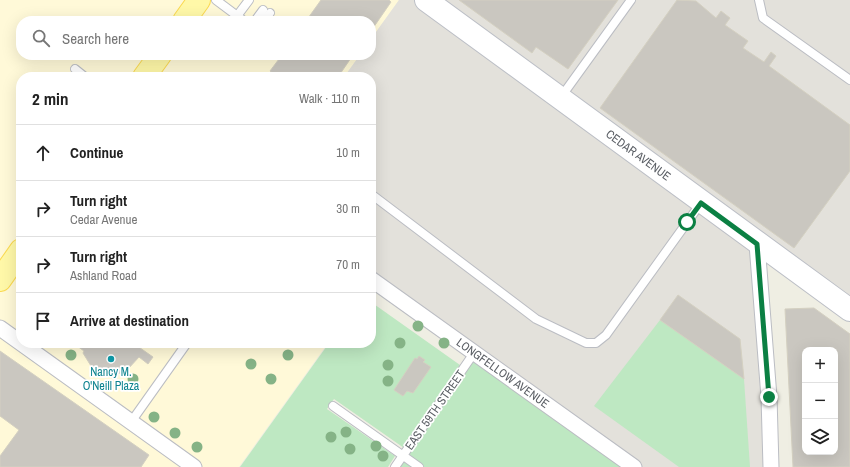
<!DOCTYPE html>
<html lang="en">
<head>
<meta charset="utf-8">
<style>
	:root { --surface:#fff; --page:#f2f2f2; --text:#222; --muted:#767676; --line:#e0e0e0 }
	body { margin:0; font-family:"Archivo Narrow",sans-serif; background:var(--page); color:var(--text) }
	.controls { position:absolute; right:12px; bottom:12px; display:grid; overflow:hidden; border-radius:8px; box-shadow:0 4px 16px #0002 }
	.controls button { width:36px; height:36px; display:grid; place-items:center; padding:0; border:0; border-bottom:1px solid var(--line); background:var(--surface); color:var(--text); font:20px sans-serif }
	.stop { position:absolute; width:12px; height:12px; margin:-9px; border:3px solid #0b8043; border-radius:50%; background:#fff }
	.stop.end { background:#0b8043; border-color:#fff; box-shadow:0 1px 4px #0008 }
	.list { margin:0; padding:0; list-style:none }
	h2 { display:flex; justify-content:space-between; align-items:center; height:52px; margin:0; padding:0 16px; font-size:17px }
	h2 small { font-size:13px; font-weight:400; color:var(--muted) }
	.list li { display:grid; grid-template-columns:26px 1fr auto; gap:12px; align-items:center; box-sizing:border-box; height:56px; padding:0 16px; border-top:1px solid var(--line) }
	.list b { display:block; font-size:15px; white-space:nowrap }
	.list p { margin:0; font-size:13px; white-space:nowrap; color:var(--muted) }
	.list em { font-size:13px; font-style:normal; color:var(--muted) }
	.icon { flex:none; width:22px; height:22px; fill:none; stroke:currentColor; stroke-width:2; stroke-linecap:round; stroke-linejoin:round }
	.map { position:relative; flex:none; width:850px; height:467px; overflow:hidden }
	.search { position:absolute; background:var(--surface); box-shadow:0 4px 16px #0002; left:16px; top:16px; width:360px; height:44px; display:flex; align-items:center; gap:10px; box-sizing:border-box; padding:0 14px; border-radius:16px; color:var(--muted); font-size:15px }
	.panel { position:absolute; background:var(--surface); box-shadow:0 4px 16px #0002; left:16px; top:72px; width:360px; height:276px; border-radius:16px }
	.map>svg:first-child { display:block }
	.commercial { fill:#fff9d8 }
	.industrial { fill:#e3e1db }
	.green { fill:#bee8c2 }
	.building { fill:#cac7c0; stroke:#d4d0c1; fill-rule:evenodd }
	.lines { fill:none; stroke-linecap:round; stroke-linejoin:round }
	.lane-casing { stroke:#bbbdc3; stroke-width:10 }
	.street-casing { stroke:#bbbdc3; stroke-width:17 }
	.secondary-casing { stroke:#bcbfc6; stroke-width:24 }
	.primary-casing { stroke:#fbda51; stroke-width:24 }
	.lane { stroke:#fff; stroke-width:8 }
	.street { stroke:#fff; stroke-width:15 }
	.secondary { stroke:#fff; stroke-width:22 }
	.primary { stroke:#fff8a8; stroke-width:22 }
	.tree { fill:#85b386 }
	.route { stroke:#0b8043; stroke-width:5 }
	.culture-dot { fill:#0f9aa8; stroke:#fff; stroke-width:1.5 }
	.labels { text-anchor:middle; stroke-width:3.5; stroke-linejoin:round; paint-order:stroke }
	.street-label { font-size:12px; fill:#5b5f65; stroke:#fff }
	.culture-label { font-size:12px; fill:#0d838f; stroke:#fff }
</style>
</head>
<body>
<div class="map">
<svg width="850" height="467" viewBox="0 0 850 467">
	<rect width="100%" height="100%" fill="#efeee3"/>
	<path class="commercial" d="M0,0H399L371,39V21H21V55H360L344,77H21V343H328L239,467H0Z"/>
	<path class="industrial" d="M399,0H850V310L758,244L771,467H634L371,279V77H344L360,55H371V39Z"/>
	<g class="green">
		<path d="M371,302L460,365L404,448L334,399L327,409L395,456L388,467H240L329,343H371Z"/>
		<path d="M660,320L744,379L750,467H679L594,406Z"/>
		<path d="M474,353L634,467H394Z"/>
	</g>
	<g class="building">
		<path d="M321,0H389L391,2L371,31V21H306Z"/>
		<path d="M459,0H618L568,69L536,47L532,53Z"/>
		<path d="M677,0L696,1L716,18L721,11L730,18L725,25L748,41L743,48L764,62L771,52L776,56L769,66L850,125V171L794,248L600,108Z"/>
		<path d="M282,55H353L338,77H278L270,71Z"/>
		<path d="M678,295L740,339L744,379L660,320Z"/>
		<path d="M814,308L850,334V467H793L785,309ZM805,350H835V452H805Z"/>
		<path d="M73,343H133L153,357L148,364L139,357L128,369L122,373L107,375L91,366L83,353L84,351Z"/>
		<path d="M0,351L149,455L141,467H0V456L19,430L0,416Z"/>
		<path d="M419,356L425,360L423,362L431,367L413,393L407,391L403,396L394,390L415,358L417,359Z"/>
	</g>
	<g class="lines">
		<defs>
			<g id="lane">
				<path d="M216,0L244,21"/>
				<path d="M759,0L763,18L850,80"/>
				<path d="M237,16L249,0"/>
				<path d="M255,21L263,10"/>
				<path d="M256,21L266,18L270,13"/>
				<path d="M75,69L85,77"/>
				<path d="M561,97L631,0"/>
				<path d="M371,194L536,319L586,343H596L606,335L701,203"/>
				<path d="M333,406L419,467"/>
				<path d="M131,422L187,343"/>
				<path d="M395,467L474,353"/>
			</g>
			<g id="street">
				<path d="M757,244L769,397L771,467"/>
				<path id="s1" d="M371,279L634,467"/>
				<path d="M0,328L194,467"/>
			</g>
			<g id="secondary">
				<path id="s2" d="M426,0L850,310"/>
			</g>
			<g id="primary">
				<path d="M184,21L199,0"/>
				<path d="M144,77L160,55"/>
				<path d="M0,280L21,250"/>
			</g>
		</defs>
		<use href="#lane" class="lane-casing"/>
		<use href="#street" class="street-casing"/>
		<use href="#secondary" class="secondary-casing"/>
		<use href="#primary" class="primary-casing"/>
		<use href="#lane" class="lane"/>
		<use href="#street" class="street"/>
		<use href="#secondary" class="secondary"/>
		<use href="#primary" class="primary"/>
	</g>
	<g class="tree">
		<circle cx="418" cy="326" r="5.5"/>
		<circle cx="400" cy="343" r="5.5"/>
		<circle cx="444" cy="343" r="5.5"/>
		<circle cx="71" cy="355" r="5.5"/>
		<circle cx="288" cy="355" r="5.5"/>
		<circle cx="251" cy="364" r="5.5"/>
		<circle cx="388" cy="365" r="5.5"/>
		<circle cx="133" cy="379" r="5.5"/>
		<circle cx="271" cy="379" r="5.5"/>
		<circle cx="388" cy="381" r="5.5"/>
		<circle cx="154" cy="417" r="5.5"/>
		<circle cx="346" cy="432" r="5.5"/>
		<circle cx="175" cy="433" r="5.5"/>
		<circle cx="331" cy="437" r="5.5"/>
		<circle cx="376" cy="446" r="5.5"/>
		<circle cx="197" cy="447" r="5.5"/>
		<circle cx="350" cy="449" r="5.5"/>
		<circle cx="383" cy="456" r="5.5"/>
	</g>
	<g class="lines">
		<path class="route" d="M687,222L701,203L757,244L769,397"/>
	</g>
	<circle class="culture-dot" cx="111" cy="359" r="4"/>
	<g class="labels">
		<g class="street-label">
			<text dy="4" stroke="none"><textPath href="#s2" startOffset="263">CEDAR AVENUE</textPath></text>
			<text dy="4" stroke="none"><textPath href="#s1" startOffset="162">LONGFELLOW AVENUE</textPath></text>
			<text transform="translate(435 410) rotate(-55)" y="4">EAST 59TH STREET</text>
		</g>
		<g class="culture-label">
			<text x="111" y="376">Nancy M.<tspan x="111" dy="14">O'Neill Plaza</tspan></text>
		</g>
	</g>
</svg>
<div class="controls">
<button>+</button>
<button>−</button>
<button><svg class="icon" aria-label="layers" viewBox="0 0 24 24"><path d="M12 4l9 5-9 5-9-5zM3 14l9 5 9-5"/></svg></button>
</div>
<div class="stop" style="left:687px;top:222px"></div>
<div class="stop end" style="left:769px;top:397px"></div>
<div class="search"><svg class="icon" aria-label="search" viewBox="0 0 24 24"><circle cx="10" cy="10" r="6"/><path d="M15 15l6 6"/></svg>Search here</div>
<section class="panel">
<h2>2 min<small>Walk · 110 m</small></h2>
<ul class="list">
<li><svg class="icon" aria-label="ahead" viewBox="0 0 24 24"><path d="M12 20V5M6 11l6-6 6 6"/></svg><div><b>Continue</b></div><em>10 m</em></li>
<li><svg class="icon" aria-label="right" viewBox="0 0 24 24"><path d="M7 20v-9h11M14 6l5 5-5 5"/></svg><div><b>Turn right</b><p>Cedar Avenue</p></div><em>30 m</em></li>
<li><svg class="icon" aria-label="right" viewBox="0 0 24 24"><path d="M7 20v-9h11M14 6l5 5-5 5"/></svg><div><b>Turn right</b><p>Ashland Road</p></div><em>70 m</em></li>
<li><svg class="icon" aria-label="arrive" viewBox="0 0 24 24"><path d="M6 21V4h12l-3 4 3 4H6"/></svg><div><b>Arrive at destination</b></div></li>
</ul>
</section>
</div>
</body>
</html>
